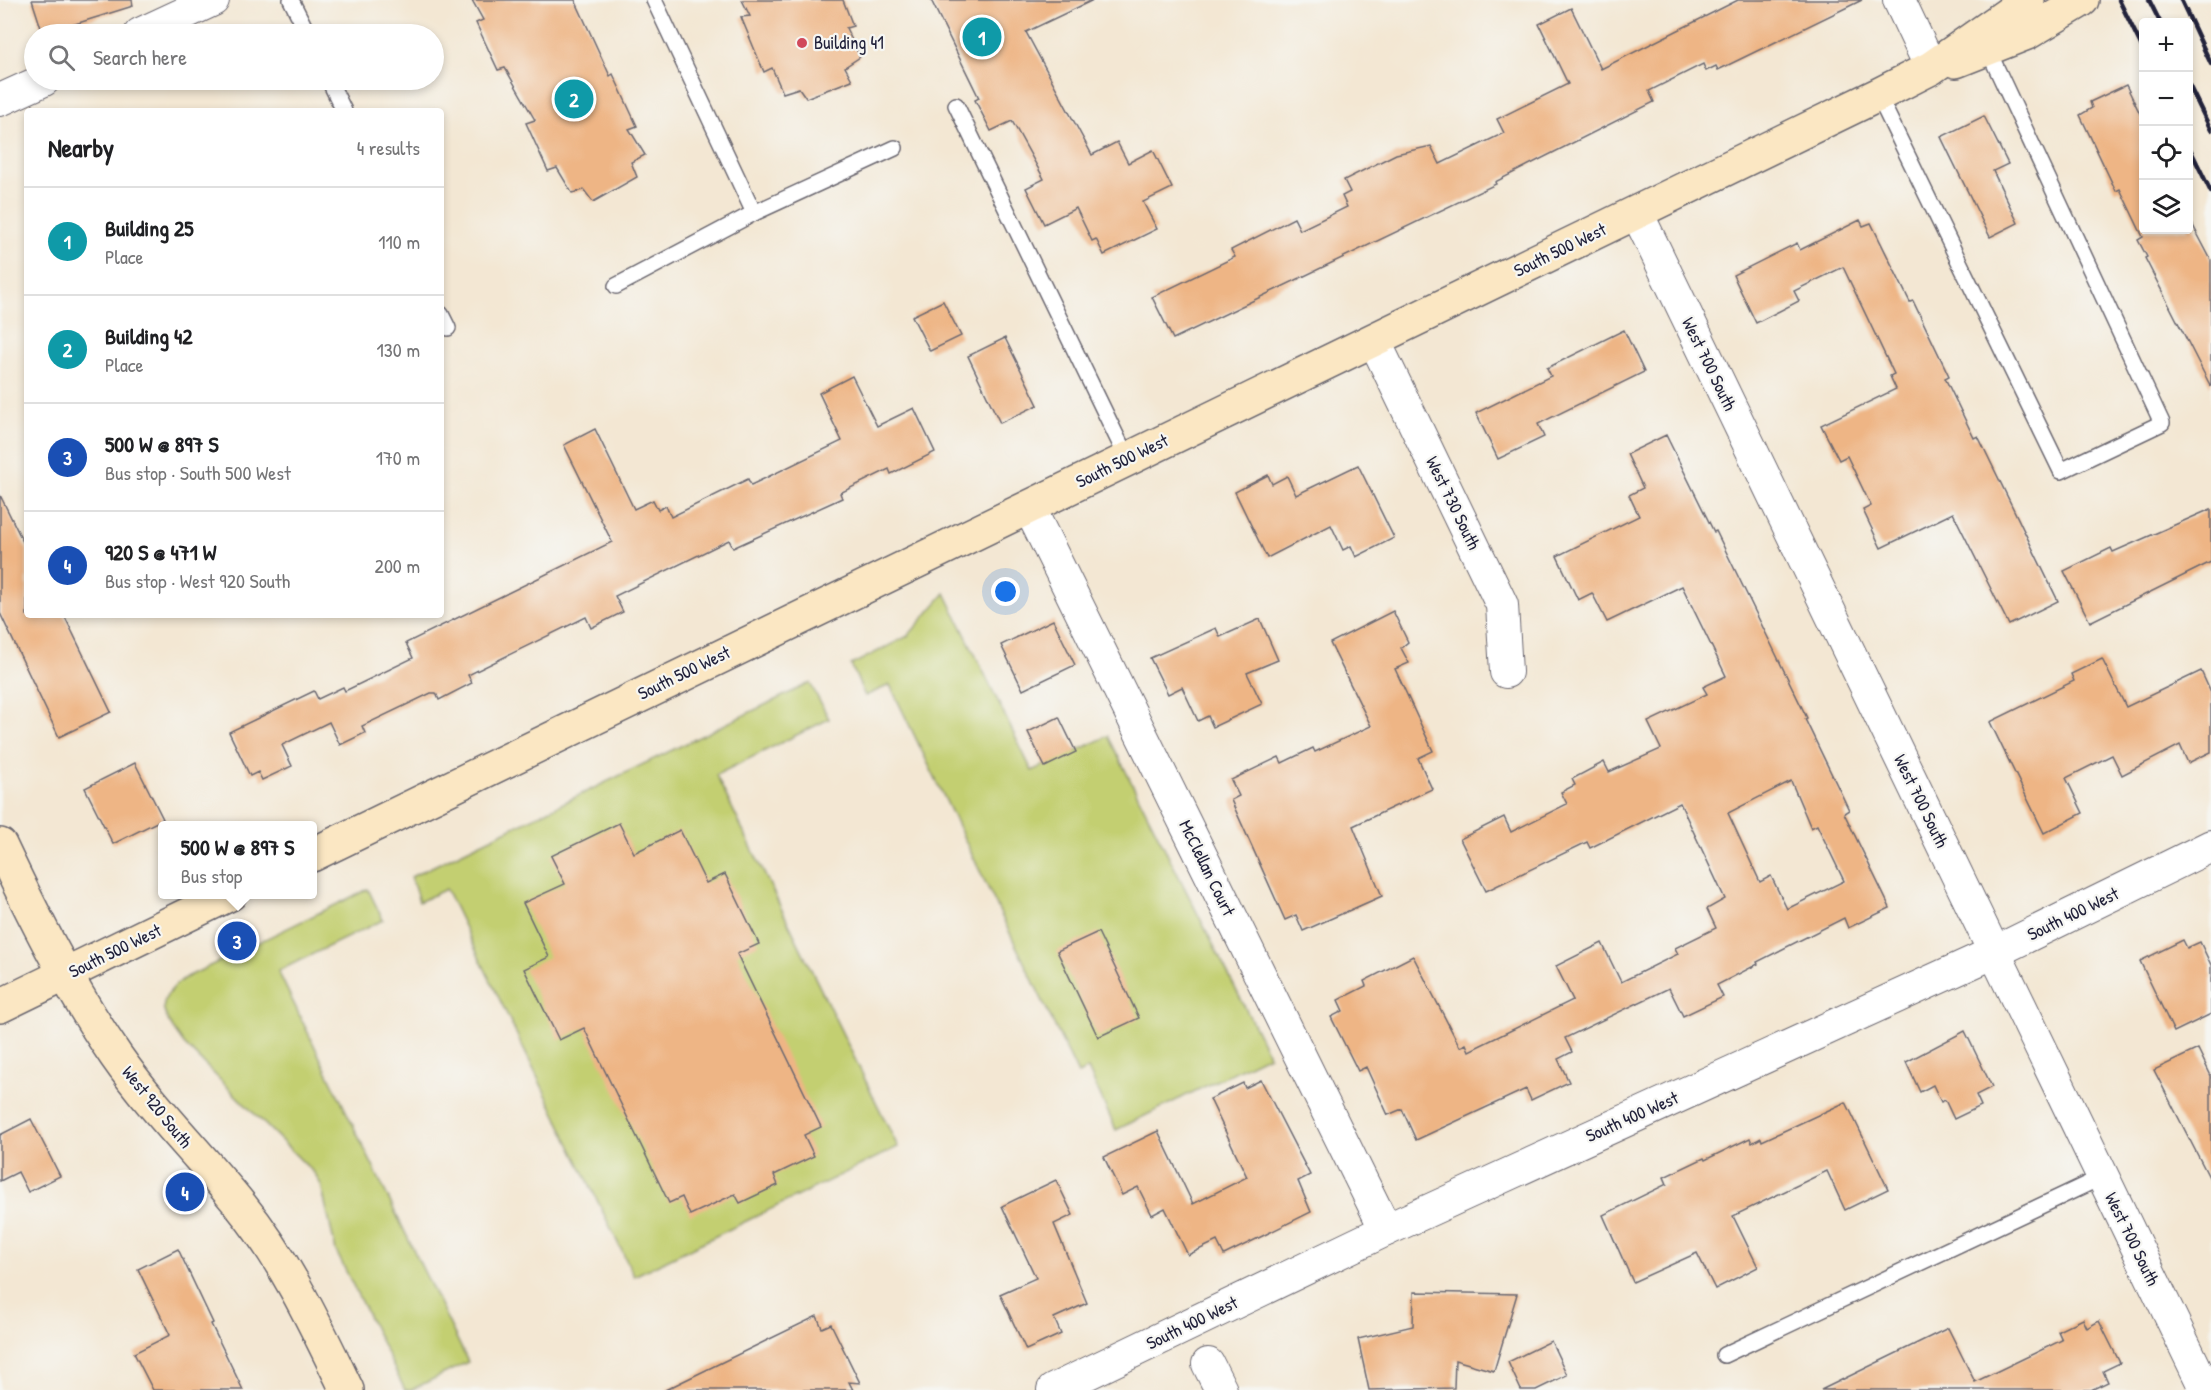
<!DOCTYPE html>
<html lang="en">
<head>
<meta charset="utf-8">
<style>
	:root { --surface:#fff; --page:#f2f2f2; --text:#202124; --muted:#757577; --line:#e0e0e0; --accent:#d1495b }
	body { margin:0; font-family:"Patrick Hand",sans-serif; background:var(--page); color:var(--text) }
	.controls { position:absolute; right:18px; top:18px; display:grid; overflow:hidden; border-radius:6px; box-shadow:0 3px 9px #0003 }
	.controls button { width:54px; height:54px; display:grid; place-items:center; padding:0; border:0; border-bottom:2px solid var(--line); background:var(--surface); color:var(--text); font:30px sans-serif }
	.you { position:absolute; left:1006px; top:592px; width:21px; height:21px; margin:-15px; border:4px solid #fff; border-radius:50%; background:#1a73e8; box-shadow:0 0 0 9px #1a73e833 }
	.badge { display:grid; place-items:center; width:39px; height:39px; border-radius:50%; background:var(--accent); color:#fff; font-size:20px; font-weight:700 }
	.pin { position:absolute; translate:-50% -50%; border:3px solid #fff; box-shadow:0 2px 6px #0006 }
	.popup { position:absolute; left:158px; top:821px; width:159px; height:78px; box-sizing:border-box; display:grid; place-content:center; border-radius:6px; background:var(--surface); filter:drop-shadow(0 2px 4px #0005); font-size:20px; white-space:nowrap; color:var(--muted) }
	.popup b { font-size:22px; color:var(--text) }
	.popup::after { content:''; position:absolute; left:50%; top:100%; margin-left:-12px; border:12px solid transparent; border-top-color:var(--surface) }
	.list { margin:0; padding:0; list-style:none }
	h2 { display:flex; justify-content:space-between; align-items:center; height:78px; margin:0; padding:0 24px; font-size:26px }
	h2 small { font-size:20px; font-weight:400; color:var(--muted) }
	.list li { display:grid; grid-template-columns:39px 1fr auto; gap:18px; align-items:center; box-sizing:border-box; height:108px; padding:0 24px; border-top:2px solid var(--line) }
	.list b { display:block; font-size:22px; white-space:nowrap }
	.list p { margin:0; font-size:20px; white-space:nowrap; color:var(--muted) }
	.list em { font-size:20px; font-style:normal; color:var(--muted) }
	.icon { flex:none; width:33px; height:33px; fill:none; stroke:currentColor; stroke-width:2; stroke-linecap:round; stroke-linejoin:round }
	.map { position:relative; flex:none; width:2211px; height:1390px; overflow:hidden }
	.search { position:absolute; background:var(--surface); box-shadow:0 3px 9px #0003; left:24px; top:24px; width:420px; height:66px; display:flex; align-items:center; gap:15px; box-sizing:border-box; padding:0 21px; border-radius:33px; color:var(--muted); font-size:22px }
	.panel { position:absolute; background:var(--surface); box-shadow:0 3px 9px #0003; left:24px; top:108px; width:420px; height:510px; border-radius:6px }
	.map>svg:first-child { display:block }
	.green { fill:#c3cf71; stroke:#727856; stroke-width:1.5 }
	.building { fill:#eeb585; fill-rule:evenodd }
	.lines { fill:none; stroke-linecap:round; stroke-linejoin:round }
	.lane-casing { stroke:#6b6770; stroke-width:18 }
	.street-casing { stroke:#6b6770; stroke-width:34 }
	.secondary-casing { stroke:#6b6770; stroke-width:36 }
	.lane { stroke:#fff; stroke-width:15 }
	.street { stroke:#fff; stroke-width:32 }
	.secondary { stroke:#fbe7c3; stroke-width:33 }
	.rail { stroke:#22223b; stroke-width:4.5 }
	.poi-dot { fill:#d1495b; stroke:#f6f6f2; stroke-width:2 }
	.labels { text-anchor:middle; stroke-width:4.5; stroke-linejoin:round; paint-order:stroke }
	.poi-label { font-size:18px; fill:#22223b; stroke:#f6f6f2; text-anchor:start }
	.street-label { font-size:18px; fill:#22223b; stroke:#f6f6f2 }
</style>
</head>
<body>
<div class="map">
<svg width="2211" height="1390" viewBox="0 0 2211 1390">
	<rect width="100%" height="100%" fill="#f6f6f2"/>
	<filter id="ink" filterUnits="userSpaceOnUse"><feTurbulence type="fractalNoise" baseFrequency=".0167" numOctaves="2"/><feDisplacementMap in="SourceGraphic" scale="12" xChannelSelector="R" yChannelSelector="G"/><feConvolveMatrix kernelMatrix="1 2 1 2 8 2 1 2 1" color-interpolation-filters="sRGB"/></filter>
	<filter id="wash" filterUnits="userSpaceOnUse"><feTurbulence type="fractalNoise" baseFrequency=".008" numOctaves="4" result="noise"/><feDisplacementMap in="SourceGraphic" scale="24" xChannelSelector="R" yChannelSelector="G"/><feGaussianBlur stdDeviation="1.35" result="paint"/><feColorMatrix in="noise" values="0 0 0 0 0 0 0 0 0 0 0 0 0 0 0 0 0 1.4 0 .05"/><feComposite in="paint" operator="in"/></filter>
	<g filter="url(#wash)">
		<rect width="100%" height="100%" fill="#f3e7d3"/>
		<g class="green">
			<path d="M945,593L1032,771L1108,736L1269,1055L1116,1130L1088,1069L1078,1074L890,685L865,696L851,665L908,636Z"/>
			<path d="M810,683L829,719L716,775L898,1147L634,1276L446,889L419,902L411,877Z"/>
			<path d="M368,889L383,920L278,971L468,1362L411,1390H405L336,1251L321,1185L315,1174L184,1044C164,1015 151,1004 183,979Z"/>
		</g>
		<g id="blocks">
			<g class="building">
				<path d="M32,0H132L133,6L43,34Z"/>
				<path d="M472,0H575L610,76L613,74L637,126L629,129L645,155L631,162L637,177L593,202L584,190L572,193L557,168L548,171L526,123L535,120L505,68L498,70L476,23L483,20Z"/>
				<path d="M742,0H843L853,26L846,28L860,57L845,67L852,80L806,98L799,88L783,93L772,68L764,72L741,17L750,16Z"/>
				<path d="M931,0H1093L1026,32L1092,155L1117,142L1128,163L1153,150L1172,188L1143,202L1157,229L1104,255L1096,239L1092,241L1076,208L1044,224L1026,188L1044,179L1012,121L991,131L975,100L979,98Z"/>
				<path d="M1738,0H1862L1718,70L1716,66L1706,71L1703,64L1649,91L1654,102L1495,182L1496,184L1173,339L1152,297L1235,257L1231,250L1294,218L1300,230L1347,207L1342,196L1350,192L1344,180L1396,154L1431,146L1440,164L1504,133L1497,119L1568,84L1539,24L1571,8L1601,69Z"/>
				<path d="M2126,85L2144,122V230H2188V216L2211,260V387L2145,258L2147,257L2138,240L2143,237L2120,189L2116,191L2080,115L2092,108L2090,102Z"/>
				<path d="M1984,116L2008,164L1993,171L2018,223L1990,237L1941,137Z"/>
				<path d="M1860,220L1863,226L1871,223L1910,302L1913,301L1949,376L1945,378L1974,438L1978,436L2058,601L2009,625L1953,513L1881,548L1863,510L1871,506L1847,456L1839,460L1821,425L1896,389L1890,376L1894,374L1843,267L1794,291L1799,301L1756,323L1733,275L1797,243L1800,250Z"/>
				<path d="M943,301L961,336L930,351L912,316Z"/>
				<path d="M1624,330L1644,372L1538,424L1544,437L1498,459L1476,413L1551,376L1547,368Z"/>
				<path d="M1005,338L1038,405L1000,423L968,356Z"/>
				<path d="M852,376L877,426L914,408L935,452L891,474L889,469L840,493L842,498L733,548L729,540L615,596L623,612L591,628L586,617L468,675L472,683L439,700L436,693H431L362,726L365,733L340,745L329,722L282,745L292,766L262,780L258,772L250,776L229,732L314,691L318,699L343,687L345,691L413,658L406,643L612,542L564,445L595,429L634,509L653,500L658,510L666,506L671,517L748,479L751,485L842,441L819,393Z"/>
				<path d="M1666,435L1714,532L1716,531L1807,718L1805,719L1849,810L1844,813L1890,908L1848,928L1844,918L1757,962L1758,964L1717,985L1723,997L1683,1016L1669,988L1565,1038L1572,1052L1558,1059L1569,1082L1531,1100L1526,1089L1416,1140L1402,1109L1388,1115L1366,1067L1358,1071L1331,1017L1343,1011L1338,1000L1366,986L1364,981L1413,956L1460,1047L1466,1044L1469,1051L1573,1000L1556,966L1602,943L1621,982L1678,954L1675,948L1716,928L1707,909L1725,899L1680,803L1590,848L1587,842L1486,891L1460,839L1504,817L1511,832L1567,804L1561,792L1575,785L1572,779L1604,762L1609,772L1661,749L1648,722L1707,694L1703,687L1726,676L1682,586L1607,622L1592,593L1578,600L1557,556L1639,516L1629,495L1643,488L1627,454ZM1791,781L1811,828L1817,825L1844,881L1787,909L1771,876L1760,882L1728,813Z"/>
				<path d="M1358,465L1394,538L1356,557L1351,546L1343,550L1331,525L1267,558L1235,492L1268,475L1272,484L1287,476L1296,495Z"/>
				<path d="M0,495L27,550V615H64L111,712L59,737L0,613Z"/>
				<path d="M2211,509V562L2090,622L2064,571L2111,548L2113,552Z"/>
				<path d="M1393,611L1408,642L1401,648L1409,663L1395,669L1433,751L1418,758L1432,789L1353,826L1382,896L1303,931L1296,915L1285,920L1231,800L1239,796L1231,780L1279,757L1282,763L1313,748L1315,752L1371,726L1330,643Z"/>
				<path d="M1260,619L1278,660L1247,673L1262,704L1213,727L1208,716L1198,721L1182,687L1168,694L1150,658L1216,628L1220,637Z"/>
				<path d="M1053,620L1075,665L1023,690L1001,645Z"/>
				<path d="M2102,659L2126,707L2201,671L2211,693V752L2188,763L2180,745L2122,775L2112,755L2066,778L2083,813L2044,833L1990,722L2074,681L2071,674Z"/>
				<path d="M1059,717L1076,752L1045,767L1028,732Z"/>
				<path d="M135,763L163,819L113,844L85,788Z"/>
				<path d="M619,823L634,853L680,830L706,883L725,874L759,944L737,954L821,1127L804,1135L814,1156L774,1175L778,1185L740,1203L735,1194L690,1215L682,1197L669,1203L584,1028L559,1040L524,969L549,957L523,903L565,884L551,856Z"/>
				<path d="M1098,932L1139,1018L1098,1037L1057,951Z"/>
				<path d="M2183,940L2187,948L2200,942L2211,965V1014L2174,1032L2140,961Z"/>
				<path d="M1965,1031L1992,1087L1976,1095L1981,1106L1954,1119L1945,1100L1941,1102L1933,1085L1920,1092L1906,1062Z"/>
				<path d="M2198,1049L2211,1076V1181L2154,1070Z"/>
				<path d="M1261,1080L1310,1175L1298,1181L1311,1212L1224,1255L1217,1241L1188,1255L1165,1208L1152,1215L1138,1187L1122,1195L1104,1157L1158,1131L1193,1204L1247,1177L1210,1099L1243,1083L1245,1088Z"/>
				<path d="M1846,1102L1888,1189L1845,1210L1827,1171L1733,1216L1758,1267L1715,1289L1697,1253L1633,1282L1603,1215L1667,1184L1664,1177L1704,1158L1705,1160L1750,1138L1752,1143L1761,1138L1762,1141Z"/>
				<path d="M31,1119L60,1176L28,1192L18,1172L0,1181V1135Z"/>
				<path d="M1056,1180L1073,1215L1054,1224L1087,1303L1054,1318L1061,1334L1026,1350L1000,1294L1036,1278L1002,1206Z"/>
				<path d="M178,1249L213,1323L211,1324L243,1390H153L134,1353L170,1335L138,1269Z"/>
				<path d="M1414,1292L1517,1294L1494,1371L1455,1360L1454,1388L1369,1390L1358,1339L1413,1326Z"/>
				<path d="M817,1316L822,1328L831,1324L860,1383L849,1382L853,1390H665Z"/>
				<path d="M2083,1319L2087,1328L2099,1321L2120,1363L2103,1371L2108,1382L2091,1390H1821L1948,1328L1975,1382L2062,1340L2058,1331Z"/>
				<path d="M1551,1341L1567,1375L1536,1390H1521L1508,1362Z"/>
			</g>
		</g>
	</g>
	<g filter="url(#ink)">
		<use href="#blocks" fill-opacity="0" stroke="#6b6770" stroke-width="1.5"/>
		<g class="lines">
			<defs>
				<g id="lane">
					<path d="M291,0L308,34"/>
					<path d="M654,0L754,213L895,148"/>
					<path d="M329,80L344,111"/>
					<path d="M1878,95L2061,471L2162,423L1988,50"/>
					<path d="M956,105L1127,458"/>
					<path d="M616,286L754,213"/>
					<path d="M441,314L448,328"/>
					<path d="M1724,1355L2102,1177"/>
				</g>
				<g id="street">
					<path d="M1899,0L1931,68"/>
					<path d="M140,34L213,0"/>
					<path d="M0,100L44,80"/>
					<path d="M1637,213L2206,1390"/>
					<path d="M1374,340L1502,605L1506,672"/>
					<path d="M1029,507L1386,1230"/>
					<path d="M1208,1364L1221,1390"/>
					<path d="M1053,1390L1386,1230L1995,952L2211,846"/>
				</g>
				<g id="secondary">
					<path d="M1956,61L2027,33L2082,0"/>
					<path d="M0,845C34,917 70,989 116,1056C153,1109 200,1155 241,1206C286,1261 316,1326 347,1390"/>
					<path d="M312,855L1878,95L1931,68L2028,0"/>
					<path d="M0,1006L230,894"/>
				</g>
			</defs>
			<use href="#lane" class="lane-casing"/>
			<use href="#street" class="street-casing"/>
			<use href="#secondary" class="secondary-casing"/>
			<use href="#lane" class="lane"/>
			<use href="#street" class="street"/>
			<use href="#secondary" class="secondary"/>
			<g class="rail">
				<path d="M2119,0L2144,51"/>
				<path d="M2149,0L2160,22"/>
				<path d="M2181,0L2211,64"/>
				<path d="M2188,83L2211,130"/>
				<path d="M2188,145L2211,192"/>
			</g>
		</g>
	</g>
	<circle class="poi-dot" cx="802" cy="43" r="6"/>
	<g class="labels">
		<g class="poi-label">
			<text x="814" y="49">Building 41</text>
		</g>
		<g class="street-label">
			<text transform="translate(1560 250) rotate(-26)" y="6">South 500 West</text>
			<text transform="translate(1709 364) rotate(64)" y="6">West 700 South</text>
			<text transform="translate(1122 461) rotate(-26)" y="6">South 500 West</text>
			<text transform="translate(1453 503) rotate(64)" y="6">West 730 South</text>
			<text transform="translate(684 673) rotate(-26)" y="6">South 500 West</text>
			<text transform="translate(1921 801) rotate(64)" y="6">West 700 South</text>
			<text transform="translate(1207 868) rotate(64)" y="6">McClellan Court</text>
			<text transform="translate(2073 914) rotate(-26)" y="6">South 400 West</text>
			<text transform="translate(115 951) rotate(-26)" y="6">South 500 West</text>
			<text transform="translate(157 1107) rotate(51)" y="6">West 920 South</text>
			<text transform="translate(1632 1117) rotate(-24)" y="6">South 400 West</text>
			<text transform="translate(2132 1239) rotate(64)" y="6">West 700 South</text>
			<text transform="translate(1192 1323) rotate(-26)" y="6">South 400 West</text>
		</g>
	</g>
</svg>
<div class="controls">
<button>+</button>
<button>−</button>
<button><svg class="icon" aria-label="locate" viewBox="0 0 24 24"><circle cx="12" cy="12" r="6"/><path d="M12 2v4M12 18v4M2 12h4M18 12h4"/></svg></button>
<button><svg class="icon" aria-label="layers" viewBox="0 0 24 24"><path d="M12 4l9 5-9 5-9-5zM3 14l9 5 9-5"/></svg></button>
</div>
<div class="you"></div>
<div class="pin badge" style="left:982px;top:37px;background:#0f9aa8">1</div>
<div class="pin badge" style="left:574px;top:99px;background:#0f9aa8">2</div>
<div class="pin badge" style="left:237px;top:941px;background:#1a4fb4">3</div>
<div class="popup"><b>500 W @ 897 S</b>Bus stop</div>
<div class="pin badge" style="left:185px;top:1192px;background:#1a4fb4">4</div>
<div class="search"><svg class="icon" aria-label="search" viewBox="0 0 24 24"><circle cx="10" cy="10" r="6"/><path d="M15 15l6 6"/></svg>Search here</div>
<section class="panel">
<h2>Nearby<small>4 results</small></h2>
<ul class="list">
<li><span class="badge" style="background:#0f9aa8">1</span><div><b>Building 25</b><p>Place</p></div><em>110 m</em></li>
<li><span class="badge" style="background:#0f9aa8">2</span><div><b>Building 42</b><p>Place</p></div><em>130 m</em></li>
<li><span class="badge" style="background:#1a4fb4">3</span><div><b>500 W @ 897 S</b><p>Bus stop · South 500 West</p></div><em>170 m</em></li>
<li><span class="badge" style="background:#1a4fb4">4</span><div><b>920 S @ 471 W</b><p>Bus stop · West 920 South</p></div><em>200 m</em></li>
</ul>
</section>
</div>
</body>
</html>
